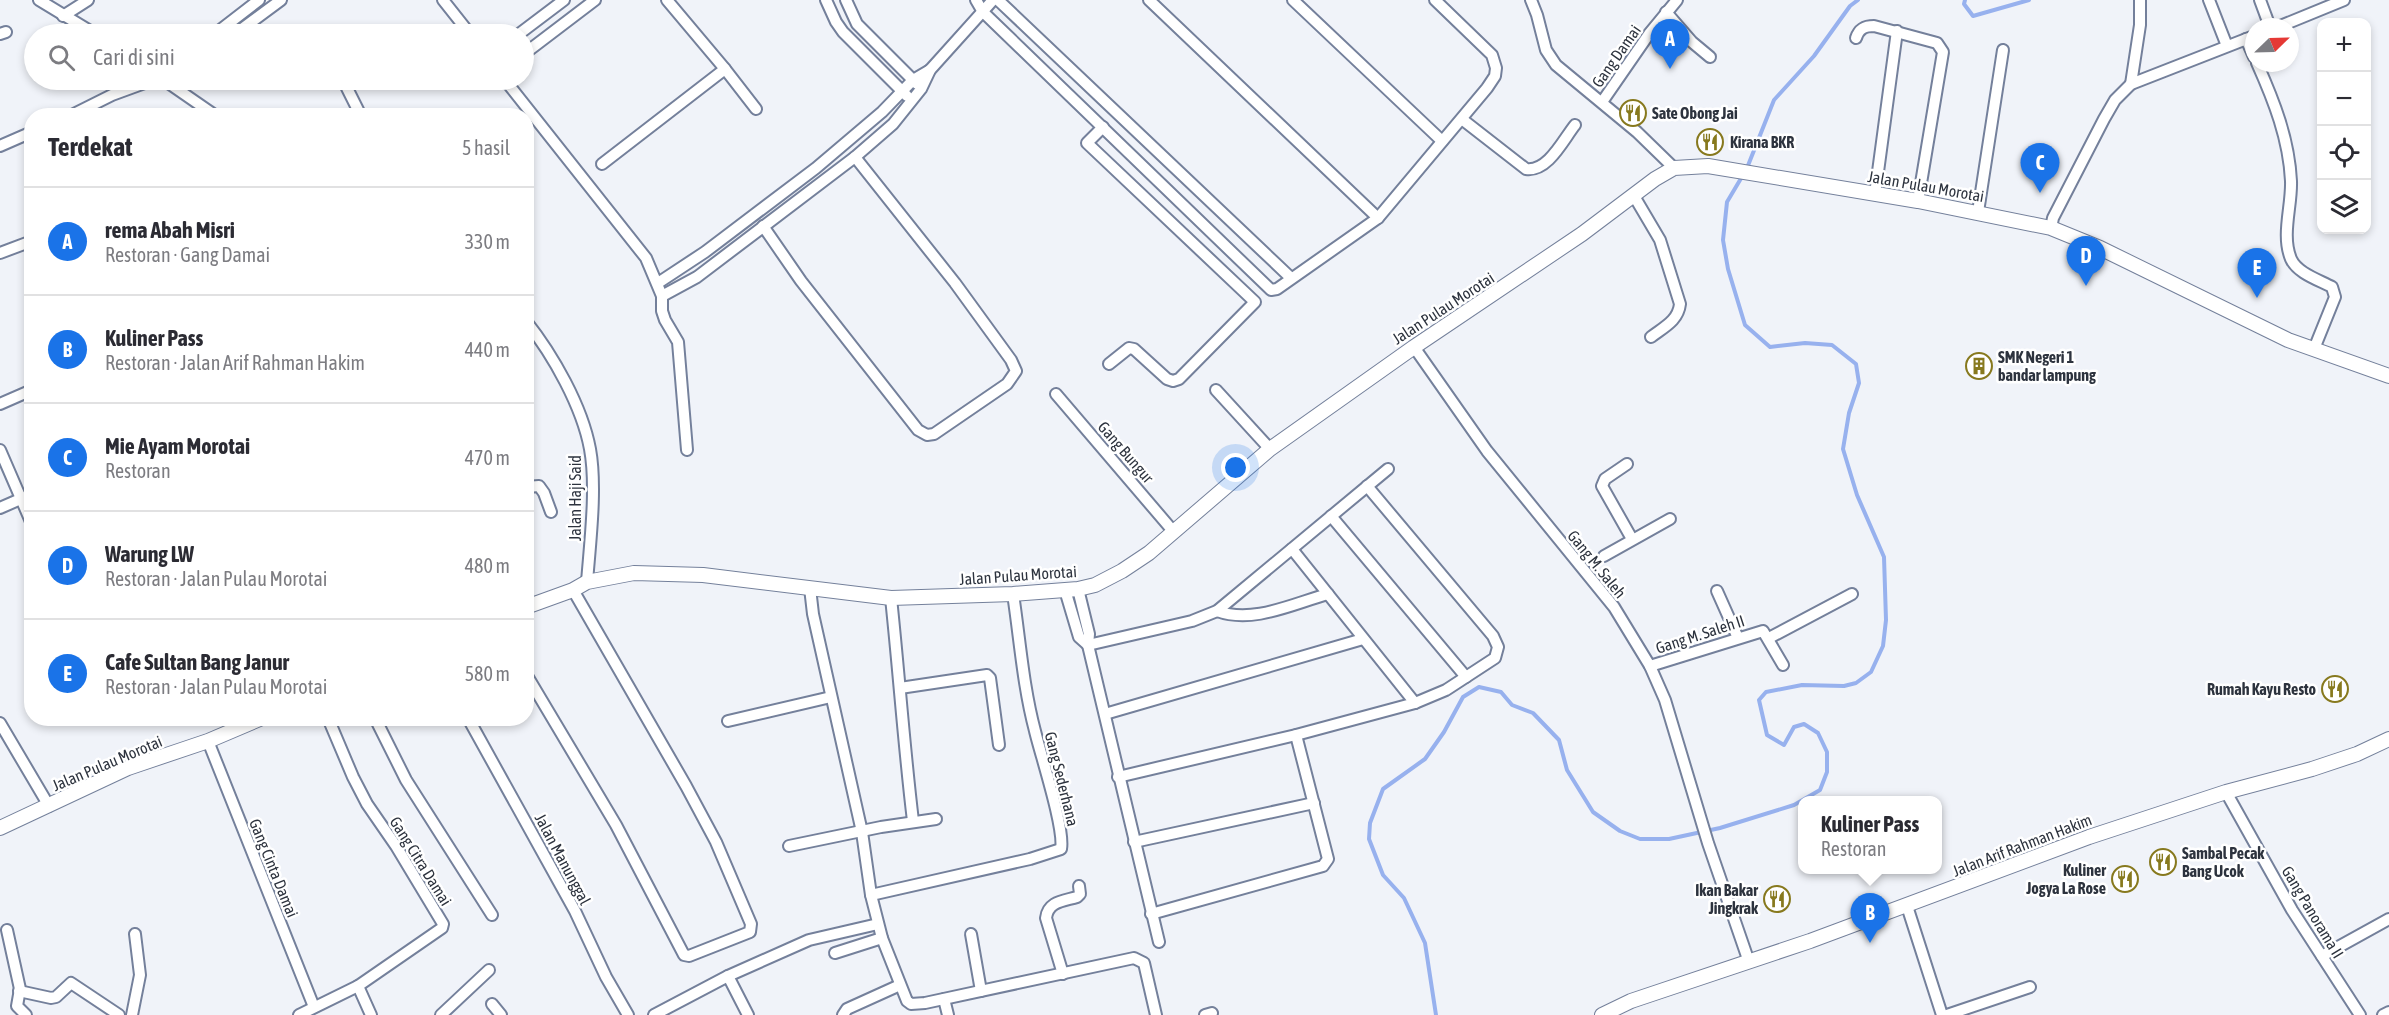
<!DOCTYPE html>
<html lang="id">
<head>
<meta charset="utf-8">
<style>
	:root { --surface:#fff; --page:#f2f2f3; --text:#2b2b33; --muted:#7c7c81; --line:#e1e1e2; --accent:#1a73e8 }
	body { margin:0; font-family:"Asap Condensed",sans-serif; background:var(--page); color:var(--text) }
	.controls { position:absolute; right:18px; top:18px; display:grid; overflow:hidden; border-radius:12px; box-shadow:0 3px 9px #0003 }
	.controls button { width:54px; height:54px; display:grid; place-items:center; padding:0; border:0; border-bottom:2px solid var(--line); background:var(--surface); color:var(--text); font:30px sans-serif }
	.compass { position:absolute; left:2245px; top:18px; width:54px; height:54px; border-radius:50%; background:var(--surface); box-shadow:0 3px 9px #0003; rotate:67deg }
	.you { position:absolute; left:1236px; top:468px; width:21px; height:21px; margin:-15px; border:4px solid #fff; border-radius:50%; background:#1a73e8; box-shadow:0 0 0 9px #1a73e833 }
	.badge { display:grid; place-items:center; width:39px; height:39px; border-radius:50%; background:var(--accent); color:#fff; font-size:20px; font-weight:700 }
	.pin { position:absolute; translate:-50% -50px; filter:drop-shadow(0 2px 3px #0008) }
	.pin::after { content:''; position:absolute; top:32px; width:21px; height:18px; background:inherit; clip-path:polygon(0 0,100% 0,50% 100%) }
	.popup { position:absolute; left:1798px; top:796px; width:144px; height:78px; box-sizing:border-box; display:grid; place-content:center; border-radius:12px; background:var(--surface); filter:drop-shadow(0 2px 4px #0005); font-size:20px; white-space:nowrap; color:var(--muted) }
	.popup b { font-size:22px; color:var(--text) }
	.popup::after { content:''; position:absolute; left:50%; top:100%; margin-left:-12px; border:12px solid transparent; border-top-color:var(--surface) }
	.list { margin:0; padding:0; list-style:none }
	h2 { display:flex; justify-content:space-between; align-items:center; height:78px; margin:0; padding:0 24px; font-size:26px }
	h2 small { font-size:20px; font-weight:400; color:var(--muted) }
	.list li { display:grid; grid-template-columns:39px 1fr auto; gap:18px; align-items:center; box-sizing:border-box; height:108px; padding:0 24px; border-top:2px solid var(--line) }
	.list b { display:block; font-size:22px; white-space:nowrap }
	.list p { margin:0; font-size:20px; white-space:nowrap; color:var(--muted) }
	.list em { font-size:20px; font-style:normal; color:var(--muted) }
	.icon { flex:none; width:33px; height:33px; fill:none; stroke:currentColor; stroke-width:2; stroke-linecap:round; stroke-linejoin:round }
	.map { position:relative; flex:none; width:2389px; height:1015px; overflow:hidden }
	.search { position:absolute; background:var(--surface); box-shadow:0 3px 9px #0003; left:24px; top:24px; width:510px; height:66px; display:flex; align-items:center; gap:15px; box-sizing:border-box; padding:0 21px; border-radius:33px; color:var(--muted); font-size:22px }
	.panel { position:absolute; background:var(--surface); box-shadow:0 3px 9px #0003; left:24px; top:108px; width:510px; height:618px; border-radius:24px }
	.map>svg:first-child { display:block }
	.lines { fill:none; stroke-linecap:round; stroke-linejoin:round }
	.stream { stroke:#97b1ee; stroke-width:4 }
	.minor-tunnel { stroke:#c9cdd4; stroke-width:10; stroke-dasharray:10 5; stroke-linecap:butt }
	.minor-casing { stroke:#74809b; stroke-width:14 }
	.tertiary-casing { stroke:#74809b; stroke-width:16 }
	.minor { stroke:#fff; stroke-width:10 }
	.tertiary { stroke:#fff; stroke-width:14 }
	.labels { text-anchor:middle; stroke-width:5; stroke-linejoin:round; paint-order:stroke }
	.street-label { font-size:16px; fill:#2d333e; stroke:#fff }
	.poi-label { font-size:16px; font-weight:bold; fill:#2d333e; stroke:#fff; text-anchor:start }
</style>
</head>
<body>
<div class="map">
<svg width="2389" height="1015" viewBox="0 0 2389 1015">
	<rect width="100%" height="100%" fill="#f0f3f9"/>
	<g class="lines">
		<g class="stream">
			<path d="M1965,0L1964,4L1973,16L2029,0"/>
			<path d="M1747,168L1774,100L1814,56L1850,6L1858,0"/>
			<path d="M1436,1015L1425,943L1404,898L1383,875L1369,839L1370,823L1383,789L1425,759L1444,732L1463,697L1479,687L1501,692L1512,705L1533,713L1559,740L1567,770L1593,812L1620,831L1640,839H1669L1720,828L1794,805L1820,790L1827,772V752L1818,733L1804,724L1794,727L1784,745L1767,735L1759,700L1766,692L1802,685L1844,686L1856,683L1871,672L1883,646L1886,620L1884,557L1857,495L1843,449L1849,413L1859,383L1856,364L1832,345L1805,343L1770,347L1745,325L1728,269L1723,240L1727,202L1743,175"/>
		</g>
		<path class="minor-tunnel" d="M1592,564L1604,556"/>
		<defs>
			<g id="minor">
				<path d="M39,0L95,34"/>
				<path d="M443,0L470,34"/>
				<path d="M667,0L725,69L756,109"/>
				<path d="M826,0L836,22L843,32L907,96"/>
				<path d="M846,0L857,24L917,84"/>
				<path d="M976,0L983,12L1271,290L1277,289L1378,218L1487,88L1495,76L1496,68L1492,55L1435,0"/>
				<path d="M998,0L1291,278"/>
				<path d="M1149,0L1378,218"/>
				<path d="M1293,0L1442,141"/>
				<path d="M1531,0L1537,15L1546,50L1556,65L1637,132L1674,168"/>
				<path d="M2209,0L2227,46"/>
				<path d="M2260,0L2270,27"/>
				<path d="M1666,12L1692,42L1710,57"/>
				<path d="M63,16L88,0"/>
				<path d="M2278,27L2344,0"/>
				<path d="M0,34L6,32"/>
				<path d="M215,34L259,0"/>
				<path d="M235,34L281,0"/>
				<path d="M519,34L564,0"/>
				<path d="M1856,38C1859,29 1864,26 1874,26L1937,43L1943,52L1918,201"/>
				<path d="M2246,39L2254,57"/>
				<path d="M524,54L595,0"/>
				<path d="M2257,63C2274,101 2289,139 2291,181C2292,206 2281,235 2291,259C2297,273 2319,280 2332,287L2335,297L2314,349"/>
				<path d="M164,80L216,116"/>
				<path d="M343,80L361,116"/>
				<path d="M505,80L646,258L662,296V311L665,320L678,342L687,450"/>
				<path d="M2131,84L2140,25V0"/>
				<path d="M117,91L134,80"/>
				<path d="M1602,102L1649,34L1677,0"/>
				<path d="M70,116L112,95L153,80"/>
				<path d="M1463,120L1526,169C1548,172 1563,140 1575,125"/>
				<path d="M1103,127L1087,143L1255,302L1179,379L1173,381L1167,379L1134,349L1129,348L1109,364"/>
				<path d="M0,146L32,132"/>
				<path d="M602,164L725,69"/>
				<path d="M1875,194L1897,31"/>
				<path d="M1634,196L1660,240L1680,304C1678,321 1664,327 1651,337"/>
				<path d="M1978,212L2003,50"/>
				<path d="M763,226L801,281L918,430L927,435L934,434L1007,384L1016,371L1011,360L955,283L855,157"/>
				<path d="M2051,228L2053,218L2104,119L2115,100L2131,84L2254,36"/>
				<path d="M0,253L32,241"/>
				<path d="M658,283L705,252L816,168L882,112L913,80L930,70"/>
				<path d="M662,296L697,277L855,157L893,124L921,89L930,70L993,0"/>
				<path d="M526,321C553,355 582,406 590,449C597,487 590,543 587,582"/>
				<path d="M1414,347L1487,451L1614,607L1650,666L1665,700L1708,843L1749,962"/>
				<path d="M1216,390L1270,449"/>
				<path d="M1056,394L1173,531"/>
				<path d="M0,404L32,390"/>
				<path d="M0,450L32,524"/>
				<path d="M1627,464L1605,479L1602,486L1632,539"/>
				<path d="M526,487L539,486L544,493L551,512"/>
				<path d="M0,508L32,494"/>
				<path d="M1331,516L1466,677"/>
				<path d="M1292,549L1415,703"/>
				<path d="M1604,556L1670,519"/>
				<path d="M810,588L813,614L862,832L871,895L882,938L907,1001L911,1004L925,1003L1134,958L1144,963L1156,1015"/>
				<path d="M1078,589L1089,634L1088,645L1159,942"/>
				<path d="M1065,590L1079,637L1088,645L1192,621L1217,611L1388,469"/>
				<path d="M1717,591L1738,638"/>
				<path d="M891,598C899,673 904,747 913,821"/>
				<path d="M1217,611C1253,624 1292,604 1328,594"/>
				<path d="M1769,638L1852,594"/>
				<path d="M1650,666L1763,631L1783,665"/>
				<path d="M526,674L616,825L684,955L689,956L750,932L751,924L716,842L686,786L573,590"/>
				<path d="M900,688L987,675L990,678L999,745"/>
				<path d="M1105,714L1363,639"/>
				<path d="M375,718L406,780L492,915"/>
				<path d="M468,718L575,911L606,977L628,1015"/>
				<path d="M728,721L831,697"/>
				<path d="M0,723L49,806"/>
				<path d="M208,741L314,1007"/>
				<path d="M1118,777L1296,735L1415,703L1446,690L1495,658L1498,647L1493,636L1367,486"/>
				<path d="M2226,792L2292,910L2360,1015"/>
				<path d="M1134,842L1314,803"/>
				<path d="M789,846L881,827L936,819"/>
				<path d="M871,895L1030,859L1061,849C1065,829 1041,756 1035,731C1023,686 1020,640 1013,594"/>
				<path d="M1907,906L1942,1015"/>
				<path d="M1151,914L1323,866L1328,859L1296,735"/>
				<path d="M7,930L20,989L17,1006L26,1015"/>
				<path d="M971,934L981,991"/>
				<path d="M835,953L882,938"/>
				<path d="M2322,956L2389,919"/>
				<path d="M1063,974L1046,918C1048,901 1064,901 1077,897L1080,894L1079,886"/>
				<path d="M728,976L748,1015"/>
				<path d="M358,986L371,1015"/>
				<path d="M19,991L51,998L56,997L71,983L119,1015"/>
				<path d="M944,999L948,1015"/>
				<path d="M492,1004L501,1015"/>
				<path d="M132,1015L140,975L135,934"/>
				<path d="M299,1015L358,986L442,928L443,924L396,846L367,804L353,777L328,718"/>
				<path d="M441,1015L489,970"/>
				<path d="M654,1015L728,976L809,940L878,924"/>
				<path d="M843,1015L847,1009L900,985"/>
				<path d="M1205,1015L1212,1013"/>
				<path d="M1947,1015L2030,987"/>
				<path d="M2383,1015L2389,1012"/>
			</g>
			<g id="tertiary">
				<path d="M526,607L573,590L587,582L634,573L703,575L891,598L1013,594L1078,589L1095,585L1122,571L1149,553L1270,449L1414,347L1582,234L1655,179L1674,168L1708,166L1918,201L2051,228L2100,248L2288,340L2389,376"/>
				<path d="M0,828L128,768L208,741L262,718"/>
				<path d="M1602,1015L1631,1001L1810,941L2089,837L2226,792L2312,769L2357,754L2389,739"/>
			</g>
		</defs>
		<use href="#minor" class="minor-casing"/>
		<use href="#tertiary" class="tertiary-casing"/>
		<use href="#minor" class="minor"/>
		<use href="#tertiary" class="tertiary"/>
	</g>
	<defs>
		<symbol id="restaurant-ring" viewBox="-11 -11 22 22"><circle r="9.5" fill="#fff" stroke="#87791e" stroke-width="1.5"/><path d="M-5-6h1v4h1v-4h1v4h1v-4h1v5L-1.5 .5V6h-2V.5L-5-1ZM5-6V6H3V1.5H1.5Q1.5-4 5-6Z" fill="#87791e"/></symbol>
		<symbol id="building-ring" viewBox="-11 -11 22 22"><circle r="9.5" fill="#fff" stroke="#87791e" stroke-width="1.5"/><path d="M-4-6H4V6H1V3H-1V6H-4ZM-2.5-4.3h1.7v1.8h-1.7ZM.8-4.3h1.7v1.8H.8ZM-2.5-1h1.7V.8h-1.7ZM.8-1h1.7V.8H.8Z" fill="#87791e"/></symbol>
	</defs>
	<g fill-rule="evenodd">
		<use href="#restaurant-ring" x="1618" y="98" width="30" height="30"/>
		<use href="#restaurant-ring" x="1695" y="127" width="30" height="30"/>
		<use href="#building-ring" x="1964" y="351" width="30" height="30"/>
		<use href="#restaurant-ring" x="2320" y="674" width="30" height="30"/>
		<use href="#restaurant-ring" x="2148" y="847" width="30" height="30"/>
		<use href="#restaurant-ring" x="2110" y="864" width="30" height="30"/>
		<use href="#restaurant-ring" x="1762" y="884" width="30" height="30"/>
	</g>
	<g class="labels">
		<g class="street-label">
			<text transform="translate(1616 56) rotate(-55)" y="6">Gang Damai</text>
			<text transform="translate(1926 186) rotate(10)" y="6">Jalan Pulau Morotai</text>
			<text transform="translate(1443 308) rotate(-33)" y="6">Jalan Pulau Morotai</text>
			<text transform="translate(1126 452) rotate(49)" y="6">Gang Bungur</text>
			<text transform="translate(575 498) rotate(-90)" y="6">Jalan Haji Said</text>
			<text transform="translate(1597 564) rotate(51)" y="6">Gang M. Saleh</text>
			<text transform="translate(1018 575) rotate(-4)" y="6">Jalan Pulau Morotai</text>
			<text transform="translate(1700 634) rotate(-18)" y="6">Gang M. Saleh II</text>
			<text transform="translate(107 763) rotate(-23)" y="6">Jalan Pulau Morotai</text>
			<text transform="translate(1062 779) rotate(76)" y="6">Gang Sederhana</text>
			<text transform="translate(2022 845) rotate(-21)" y="6">Jalan Arif Rahman Hakim</text>
			<text transform="translate(563 859) rotate(62)" y="6">Jalan Manunggal</text>
			<text transform="translate(421 861) rotate(58)" y="6">Gang Citra Damai</text>
			<text transform="translate(274 868) rotate(68)" y="6">Gang Cinta Damai</text>
			<text transform="translate(2313 912) rotate(59)" y="6">Gang Panorama II</text>
		</g>
		<g class="poi-label">
			<text x="1652" y="119">Sate Obong Jai</text>
			<text x="1730" y="148">Kirana BKR</text>
			<text x="1998" y="363">SMK Negeri 1<tspan x="1998" dy="18">bandar lampung</tspan></text>
			<text x="2316" y="695" text-anchor="end">Rumah Kayu Resto</text>
			<text x="2182" y="859">Sambal Pecak<tspan x="2182" dy="18">Bang Ucok</tspan></text>
			<text x="2106" y="876" text-anchor="end">Kuliner<tspan x="2106" dy="18">Jogya La Rose</tspan></text>
			<text x="1758" y="896" text-anchor="end">Ikan Bakar<tspan x="1758" dy="18">Jingkrak</tspan></text>
		</g>
	</g>
</svg>
<div class="controls">
<button>+</button>
<button>−</button>
<button><svg class="icon" aria-label="locate" viewBox="0 0 24 24"><circle cx="12" cy="12" r="6"/><path d="M12 2v4M12 18v4M2 12h4M18 12h4"/></svg></button>
<button><svg class="icon" aria-label="layers" viewBox="0 0 24 24"><path d="M12 4l9 5-9 5-9-5zM3 14l9 5 9-5"/></svg></button>
</div>
<svg class="compass" viewBox="-18 -18 36 36"><path d="M0-13l5 13h-10z" fill="#e53935"/><path d="M0 13l5-13h-10z" fill="#7c7c81"/></svg>
<div class="you"></div>
<div class="pin badge" style="left:1670px;top:69px">A</div>
<div class="pin badge" style="left:1870px;top:943px">B</div>
<div class="popup"><b>Kuliner Pass</b>Restoran</div>
<div class="pin badge" style="left:2040px;top:193px">C</div>
<div class="pin badge" style="left:2086px;top:286px">D</div>
<div class="pin badge" style="left:2257px;top:298px">E</div>
<div class="search"><svg class="icon" aria-label="search" viewBox="0 0 24 24"><circle cx="10" cy="10" r="6"/><path d="M15 15l6 6"/></svg>Cari di sini</div>
<section class="panel">
<h2>Terdekat<small>5 hasil</small></h2>
<ul class="list">
<li><span class="badge">A</span><div><b>rema Abah Misri</b><p>Restoran · Gang Damai</p></div><em>330 m</em></li>
<li><span class="badge">B</span><div><b>Kuliner Pass</b><p>Restoran · Jalan Arif Rahman Hakim</p></div><em>440 m</em></li>
<li><span class="badge">C</span><div><b>Mie Ayam Morotai</b><p>Restoran</p></div><em>470 m</em></li>
<li><span class="badge">D</span><div><b>Warung LW</b><p>Restoran · Jalan Pulau Morotai</p></div><em>480 m</em></li>
<li><span class="badge">E</span><div><b>Cafe Sultan Bang Janur</b><p>Restoran · Jalan Pulau Morotai</p></div><em>580 m</em></li>
</ul>
</section>
</div>
</body>
</html>
